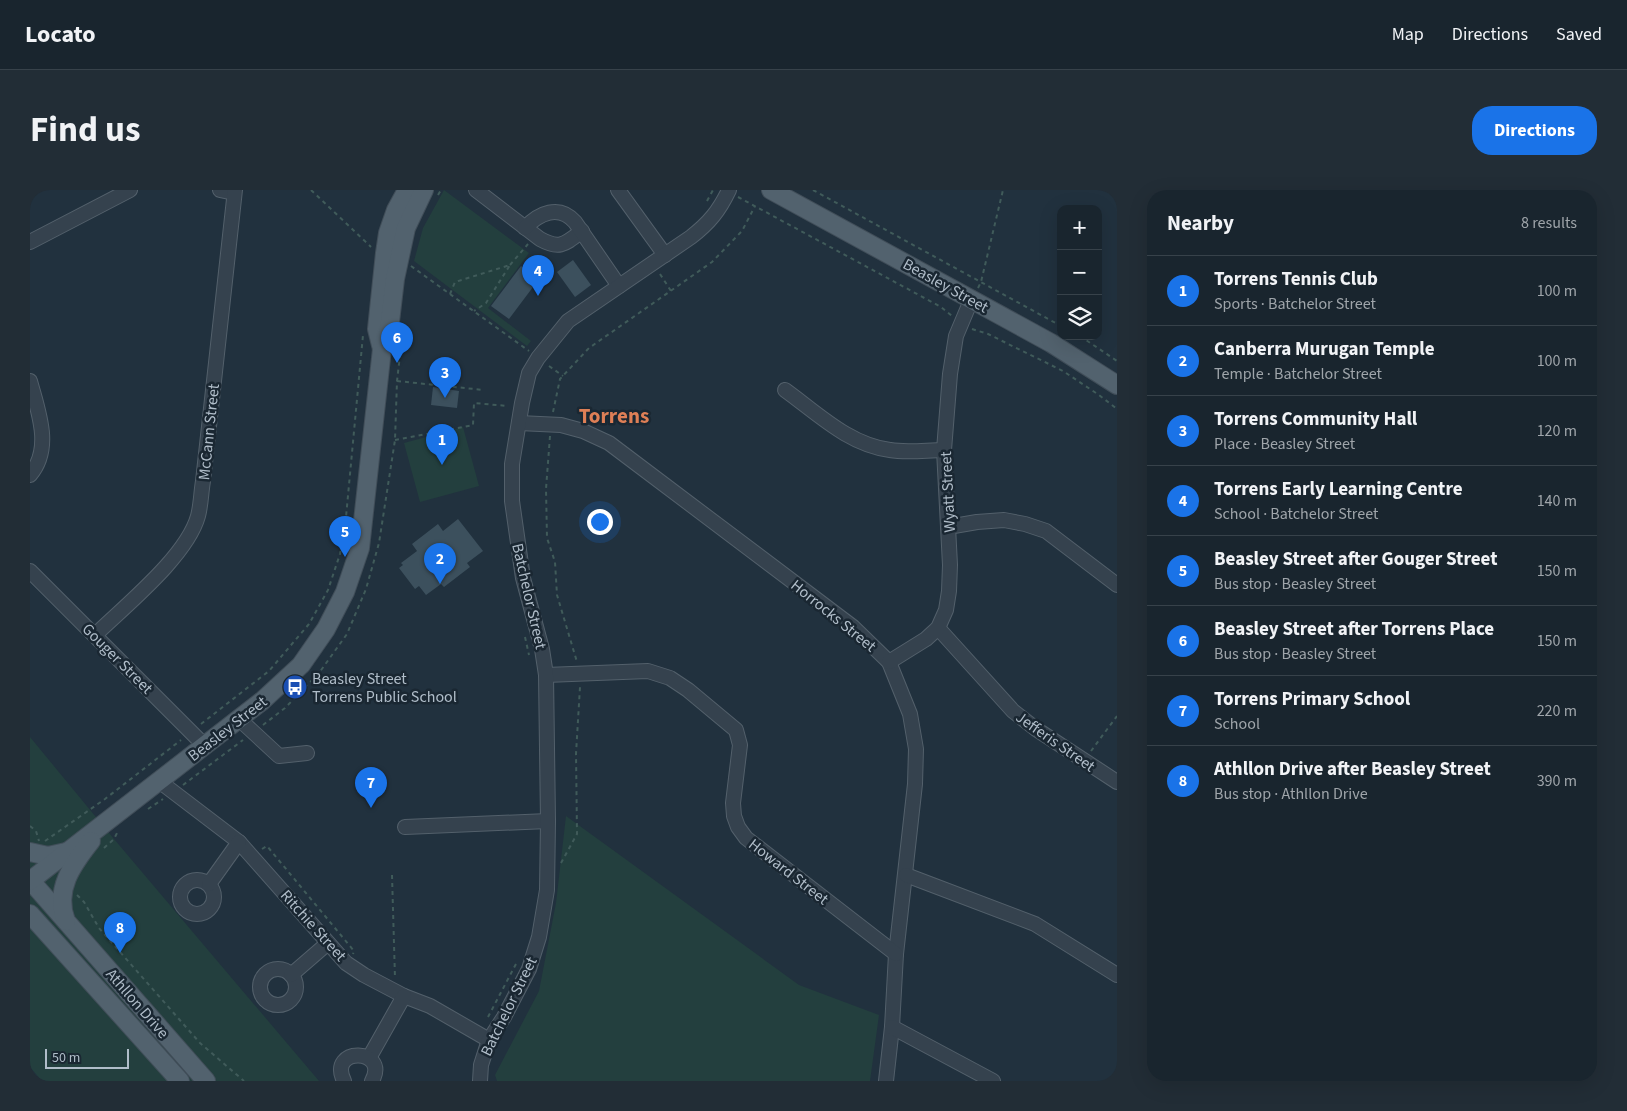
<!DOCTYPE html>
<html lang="en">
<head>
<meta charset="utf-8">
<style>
	:root { --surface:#19252e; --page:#222d36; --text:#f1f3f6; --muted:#9fa5aa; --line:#37424a; --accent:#1a73e8 }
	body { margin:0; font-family:"Source Sans 3",sans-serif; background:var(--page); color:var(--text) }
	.controls { position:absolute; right:15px; top:15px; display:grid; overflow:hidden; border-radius:10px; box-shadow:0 5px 20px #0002 }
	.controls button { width:45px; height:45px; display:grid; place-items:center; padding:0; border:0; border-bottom:1px solid var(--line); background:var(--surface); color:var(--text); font:25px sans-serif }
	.scale { position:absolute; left:15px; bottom:12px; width:84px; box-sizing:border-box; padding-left:5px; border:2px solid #b0bdc9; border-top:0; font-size:14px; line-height:18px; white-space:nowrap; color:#b0bdc9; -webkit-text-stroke:4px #1a2732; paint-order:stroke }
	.you { position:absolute; left:569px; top:331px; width:18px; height:18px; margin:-12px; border:4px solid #fff; border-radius:50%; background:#1a73e8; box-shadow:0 0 0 8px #1a73e833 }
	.badge { display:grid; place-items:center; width:32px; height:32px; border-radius:50%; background:var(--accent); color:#fff; font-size:16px; font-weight:700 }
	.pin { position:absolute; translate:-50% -41px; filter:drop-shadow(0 1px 2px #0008) }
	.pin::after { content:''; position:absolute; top:26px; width:18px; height:15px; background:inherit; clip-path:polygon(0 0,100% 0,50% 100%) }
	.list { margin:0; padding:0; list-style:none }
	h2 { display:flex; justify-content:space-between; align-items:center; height:65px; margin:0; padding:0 20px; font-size:21px }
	h2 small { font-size:16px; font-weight:400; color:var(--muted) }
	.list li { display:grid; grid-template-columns:32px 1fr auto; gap:15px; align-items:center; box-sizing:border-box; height:70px; padding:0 20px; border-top:1px solid var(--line) }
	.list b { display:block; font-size:19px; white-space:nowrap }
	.list p { margin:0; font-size:16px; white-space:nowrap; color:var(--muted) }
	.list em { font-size:16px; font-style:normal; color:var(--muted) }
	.icon { flex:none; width:28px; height:28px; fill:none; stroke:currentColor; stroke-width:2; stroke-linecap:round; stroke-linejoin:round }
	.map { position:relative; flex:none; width:1087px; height:891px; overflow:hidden; border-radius:20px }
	header { display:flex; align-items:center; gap:30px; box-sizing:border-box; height:70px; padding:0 25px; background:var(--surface); border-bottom:1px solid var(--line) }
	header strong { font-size:24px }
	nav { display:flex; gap:28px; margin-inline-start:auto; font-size:18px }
	.intro { display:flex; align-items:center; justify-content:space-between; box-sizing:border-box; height:120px; padding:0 30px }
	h1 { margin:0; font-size:35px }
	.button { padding:12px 22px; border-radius:20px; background:var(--accent); color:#fff; font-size:18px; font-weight:700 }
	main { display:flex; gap:30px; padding:0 30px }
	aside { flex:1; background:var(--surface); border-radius:20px; box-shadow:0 5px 20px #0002 }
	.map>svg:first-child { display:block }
	.green { fill:#233f3e }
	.building { fill:#3c505d }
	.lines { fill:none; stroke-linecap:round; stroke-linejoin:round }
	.minor-casing { stroke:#53606b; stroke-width:16 }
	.major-casing { stroke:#414e59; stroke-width:20 }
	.path { stroke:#405b5a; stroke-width:2; stroke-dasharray:4 4; stroke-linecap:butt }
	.minor { stroke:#35424e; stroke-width:14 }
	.major { stroke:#52626e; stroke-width:18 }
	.labels { text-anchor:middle; stroke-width:5; stroke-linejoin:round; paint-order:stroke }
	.street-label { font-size:16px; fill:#b0bdc9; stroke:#1a2732 }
	.poi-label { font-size:16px; fill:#b0bdc9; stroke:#1a2732; text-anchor:start }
	.district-label { font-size:21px; font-weight:bold; fill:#de7f56; stroke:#1a2732 }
</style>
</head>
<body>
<header>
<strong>Locato</strong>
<nav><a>Map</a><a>Directions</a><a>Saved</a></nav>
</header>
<div class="intro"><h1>Find us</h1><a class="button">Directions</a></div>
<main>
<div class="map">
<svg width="1087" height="891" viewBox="0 0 1087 891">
	<rect width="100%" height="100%" fill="#21313e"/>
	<g class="green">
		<path d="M414,0L499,63L458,118L501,151L497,156L384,71L393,38Z"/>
		<path d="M433,237L449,296L390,312L374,253Z"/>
		<path d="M0,547L84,649L289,891H12L0,877Z"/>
		<path d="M536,626L769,795L849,825L840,891H467L465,885L509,801L526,713Z"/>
	</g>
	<g class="building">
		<path d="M543,70L561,95L545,107L527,82Z"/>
		<path d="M491,76L509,89L479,129L461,116Z"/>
		<path d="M403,197L429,201L427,218L401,215Z"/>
		<path d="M428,329L453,361L437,373L440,377L414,397L411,394L396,405L389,396L385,399L369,378L373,375L371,373L387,361L382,354L408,334L413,341Z"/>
	</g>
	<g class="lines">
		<defs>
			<g id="minor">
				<path d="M190,0L204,3"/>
				<path d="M446,0L510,49C530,60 535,54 552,41"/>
				<path d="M588,0L635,65"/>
				<path d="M495,38C509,23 529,14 545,32L589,96"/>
				<path d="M0,52L100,0"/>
				<path d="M0,191C8,221 23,258 0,285"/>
				<path d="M755,200C787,223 819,255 860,260C877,263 897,260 914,260"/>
				<path d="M489,233L531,235L553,241L579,253L823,437L859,472L880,524L886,559L885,594L866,764L862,837L856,891"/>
				<path d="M918,337L947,332L974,330L995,334L1016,341L1087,395"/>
				<path d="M0,381L175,556"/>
				<path d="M908,438L983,521L1006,539L1087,592"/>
				<path d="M65,445C96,415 157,366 168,326C171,315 171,303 173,291L205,0"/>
				<path d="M859,472L896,449L908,438L916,420L919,401L920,375L914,260L920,184L926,146L942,108"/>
				<path d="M516,485L618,481L640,488L658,500L706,540L710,555L703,613L704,626L708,637L716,648L866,764"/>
				<path d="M209,529L249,566L277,563"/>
				<path d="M129,591L209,652L316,773L334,785L374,806L400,816L459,850"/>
				<path d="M375,637L518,631"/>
				<path d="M876,685L1005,734L1087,785"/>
				<circle cx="167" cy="707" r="17"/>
				<path d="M179,694L209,652"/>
				<circle cx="248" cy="797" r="18"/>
				<path d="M261,785L298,753"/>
				<path d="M862,837L963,891"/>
				<path d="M339,868L374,806"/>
				<path d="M314,891C297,856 360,858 342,891"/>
				<path d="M450,891L451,875L459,850L474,827L499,779L509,747L517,700L518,631L516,485L512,459L493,388L482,311V274L492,213L499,183L508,168L538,131L661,47C679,33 689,21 699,0"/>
			</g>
			<g id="major">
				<path d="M741,0L1021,153L1087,195"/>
				<path d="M352,159L347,139L355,63L358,43L366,20L377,0"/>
				<path d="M0,662L18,666L36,662"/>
				<path d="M0,690L176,891"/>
				<path d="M0,691L232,511L271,475L296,439L315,402L330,358L352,159L359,140L365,89L376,38L394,0"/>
				<path d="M0,724L150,891"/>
				<path d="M36,731C24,700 42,675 61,651"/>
			</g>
		</defs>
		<use href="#minor" class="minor-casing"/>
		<use href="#major" class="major-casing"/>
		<g class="path">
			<path d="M281,0L341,57"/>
			<path d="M783,0L1031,136"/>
			<path d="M408,5L411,0"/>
			<path d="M708,7L911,117L922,126"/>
			<path d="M677,11L683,0"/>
			<path d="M480,75L498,54"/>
			<path d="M381,76L499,161"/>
			<path d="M630,84L641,101"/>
			<path d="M948,98L951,92L973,0"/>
			<path d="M420,104L425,92L480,75L456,113L444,121"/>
			<path d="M942,139L958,144L1033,181L1069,205L1087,219"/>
			<path d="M1050,146L1087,171"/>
			<path d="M519,176L533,186"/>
			<path d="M367,191L454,200"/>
			<path d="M523,222L530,189L559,158L682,72L712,41L725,16"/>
			<path d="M520,246L516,299L517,348L525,372L527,405L547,472"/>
			<path d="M365,250L443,235L444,213L478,216"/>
			<path d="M495,447L499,465"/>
			<path d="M171,534L239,481L279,434L298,400L310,364L316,327L333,145"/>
			<path d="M233,535L255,518L289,483L317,444L336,399L349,353L365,250L367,191L372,148"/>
			<path d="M1061,561L1087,526"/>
			<path d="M153,595L213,550"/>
			<path d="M118,619L133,609"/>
			<path d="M0,636L6,641L9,651"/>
			<path d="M15,651L75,609L151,550"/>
			<path d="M74,658L84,649L87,643"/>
			<path d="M232,659L237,656L324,761L323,764"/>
			<path d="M531,673L547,644L546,564L550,497"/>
			<path d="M362,685L365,788"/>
			<path d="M47,705L54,712L69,738L170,853L214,891"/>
			<path d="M458,827L487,772"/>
		</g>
		<use href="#minor" class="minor"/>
		<use href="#major" class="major"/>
	</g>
	<defs>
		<symbol id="bus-disc" viewBox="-11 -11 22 22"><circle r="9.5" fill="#1a4fb4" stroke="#1a2732"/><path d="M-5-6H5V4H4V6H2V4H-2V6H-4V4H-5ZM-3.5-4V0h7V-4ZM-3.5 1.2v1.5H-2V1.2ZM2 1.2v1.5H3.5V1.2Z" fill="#fff"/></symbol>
	</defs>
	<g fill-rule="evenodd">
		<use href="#bus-disc" x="251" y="483" width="28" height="28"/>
	</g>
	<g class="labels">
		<g class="street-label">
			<text transform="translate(916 95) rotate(29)" y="6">Beasley Street</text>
			<text transform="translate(178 242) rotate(-84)" y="6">McCann Street</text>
			<text transform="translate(917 302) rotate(-93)" y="6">Wyatt Street</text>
			<text transform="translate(500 406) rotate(77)" y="6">Batchelor Street</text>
			<text transform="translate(804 425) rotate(39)" y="6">Horrocks Street</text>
			<text transform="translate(88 468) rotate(45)" y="6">Gouger Street</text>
			<text transform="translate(197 538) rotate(-38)" y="6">Beasley Street</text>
			<text transform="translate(1026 551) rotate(35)" y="6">Jefferis Street</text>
			<text transform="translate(759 681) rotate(38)" y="6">Howard Street</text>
			<text transform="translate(284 735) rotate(48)" y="6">Ritchie Street</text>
			<text transform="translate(108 813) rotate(49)" y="6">Athllon Drive</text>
			<text transform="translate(478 816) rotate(-64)" y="6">Batchelor Street</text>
		</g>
		<g class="poi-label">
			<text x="282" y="494">Beasley Street<tspan x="282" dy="18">Torrens Public School</tspan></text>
		</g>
		<g class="district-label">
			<text x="584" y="233">Torrens</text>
		</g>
	</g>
</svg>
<div class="controls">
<button>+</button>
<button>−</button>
<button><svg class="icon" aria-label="layers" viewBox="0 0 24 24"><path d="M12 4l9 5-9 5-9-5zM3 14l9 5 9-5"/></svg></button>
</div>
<div class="scale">50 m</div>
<div class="you"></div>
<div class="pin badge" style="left:412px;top:275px">1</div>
<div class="pin badge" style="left:410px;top:394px">2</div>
<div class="pin badge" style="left:415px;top:208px">3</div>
<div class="pin badge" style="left:508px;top:106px">4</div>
<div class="pin badge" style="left:315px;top:367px">5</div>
<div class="pin badge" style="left:367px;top:173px">6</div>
<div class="pin badge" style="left:341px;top:618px">7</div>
<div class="pin badge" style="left:90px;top:763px">8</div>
</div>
<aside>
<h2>Nearby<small>8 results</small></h2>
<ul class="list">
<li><span class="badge">1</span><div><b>Torrens Tennis Club</b><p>Sports · Batchelor Street</p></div><em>100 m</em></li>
<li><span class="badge">2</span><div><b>Canberra Murugan Temple</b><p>Temple · Batchelor Street</p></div><em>100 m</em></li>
<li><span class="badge">3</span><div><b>Torrens Community Hall</b><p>Place · Beasley Street</p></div><em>120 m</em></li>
<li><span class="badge">4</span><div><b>Torrens Early Learning Centre</b><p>School · Batchelor Street</p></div><em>140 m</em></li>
<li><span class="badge">5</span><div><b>Beasley Street after Gouger Street</b><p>Bus stop · Beasley Street</p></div><em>150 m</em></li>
<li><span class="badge">6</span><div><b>Beasley Street after Torrens Place</b><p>Bus stop · Beasley Street</p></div><em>150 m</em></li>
<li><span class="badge">7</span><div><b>Torrens Primary School</b><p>School</p></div><em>220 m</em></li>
<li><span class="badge">8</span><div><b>Athllon Drive after Beasley Street</b><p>Bus stop · Athllon Drive</p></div><em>390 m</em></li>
</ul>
</aside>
</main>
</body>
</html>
